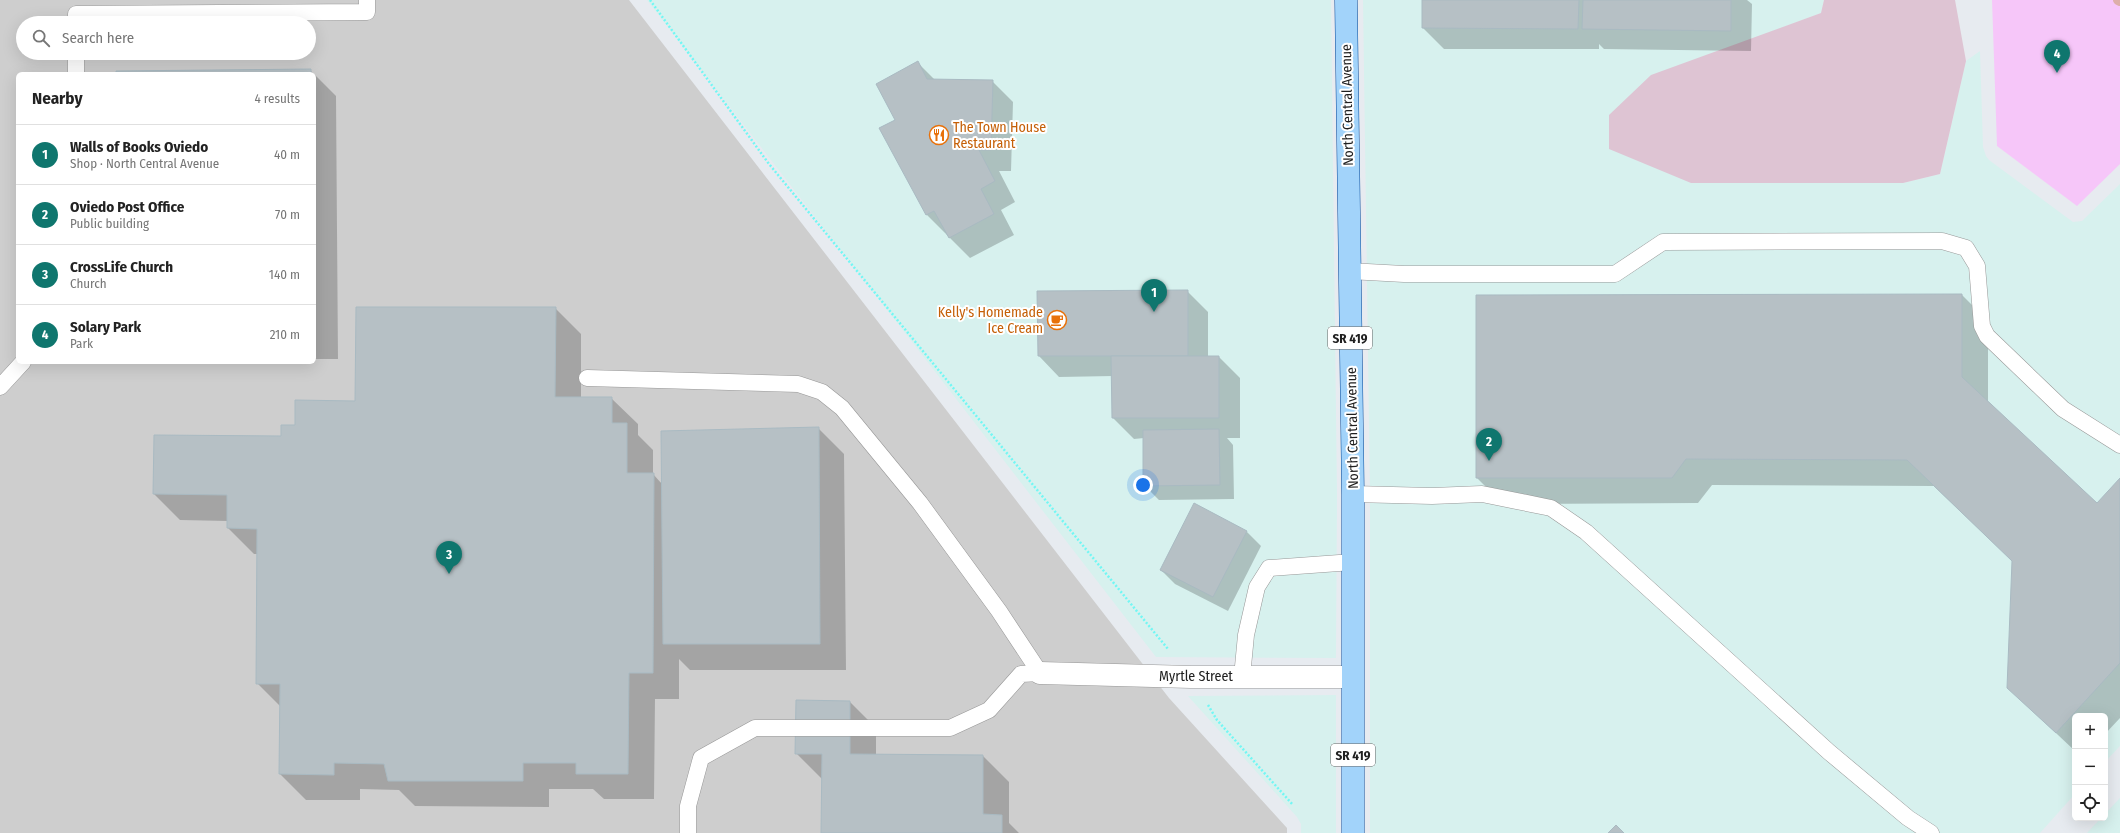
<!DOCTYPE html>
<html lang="en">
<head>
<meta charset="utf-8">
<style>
	:root { --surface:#fff; --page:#f6f6f6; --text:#222; --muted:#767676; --line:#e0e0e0; --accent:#0f766e }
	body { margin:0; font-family:"Fira Sans Condensed",sans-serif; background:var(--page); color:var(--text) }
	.controls { position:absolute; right:12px; bottom:12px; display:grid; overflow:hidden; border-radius:6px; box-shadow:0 4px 16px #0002 }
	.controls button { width:36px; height:36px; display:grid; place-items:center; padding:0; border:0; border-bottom:1px solid var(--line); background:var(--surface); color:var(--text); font:20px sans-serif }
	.you { position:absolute; left:1143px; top:485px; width:14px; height:14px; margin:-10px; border:3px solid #fff; border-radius:50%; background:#1a73e8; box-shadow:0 0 0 6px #1a73e833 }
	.badge { display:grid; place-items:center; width:26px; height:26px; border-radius:50%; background:var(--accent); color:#fff; font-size:13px; font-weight:700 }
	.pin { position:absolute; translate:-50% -33px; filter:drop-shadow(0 1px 2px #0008) }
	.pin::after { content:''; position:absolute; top:21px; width:14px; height:12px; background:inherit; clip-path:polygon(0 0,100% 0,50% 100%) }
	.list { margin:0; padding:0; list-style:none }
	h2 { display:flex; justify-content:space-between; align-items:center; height:52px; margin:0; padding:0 16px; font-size:17px }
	h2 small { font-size:13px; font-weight:400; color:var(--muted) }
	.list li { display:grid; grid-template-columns:26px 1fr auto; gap:12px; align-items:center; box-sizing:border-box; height:60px; padding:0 16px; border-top:1px solid var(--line) }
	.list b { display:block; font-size:15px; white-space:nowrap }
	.list p { margin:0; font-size:13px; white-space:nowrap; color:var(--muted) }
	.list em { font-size:13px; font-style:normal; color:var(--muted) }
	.icon { flex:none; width:22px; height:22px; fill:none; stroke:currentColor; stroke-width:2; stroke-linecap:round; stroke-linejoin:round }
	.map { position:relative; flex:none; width:2120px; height:833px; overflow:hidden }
	.search { position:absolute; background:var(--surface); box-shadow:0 4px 16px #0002; left:16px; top:16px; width:300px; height:44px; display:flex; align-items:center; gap:10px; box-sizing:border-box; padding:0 14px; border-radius:22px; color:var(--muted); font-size:15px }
	.panel { position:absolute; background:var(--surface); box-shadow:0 4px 16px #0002; left:16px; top:72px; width:300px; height:292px; border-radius:6px }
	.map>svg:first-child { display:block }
	.commercial { fill:#d7f1ee }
	.religious { fill:#cecece; fill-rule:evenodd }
	.wetland { fill:#dec4d3 }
	.park { fill:#f6c6f9 }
	.shadow { fill:#0003 }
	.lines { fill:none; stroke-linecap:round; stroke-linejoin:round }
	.stream { stroke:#ddaea9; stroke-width:10 }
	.building { fill:#b6c0c5; stroke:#a9bac2 }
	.lane-casing { stroke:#979797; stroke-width:17 }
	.street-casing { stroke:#979797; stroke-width:23 }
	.primary-casing { stroke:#034799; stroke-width:23 }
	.path { stroke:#72f7f4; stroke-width:2.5; stroke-dasharray:2 2; stroke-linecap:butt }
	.lane { stroke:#fff; stroke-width:16 }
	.street { stroke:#fff; stroke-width:22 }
	.primary { stroke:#a2d3fa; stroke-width:22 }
	.labels { text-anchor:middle; stroke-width:4; stroke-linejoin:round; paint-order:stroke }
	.shield { fill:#fff; stroke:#636363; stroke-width:1 }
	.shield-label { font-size:13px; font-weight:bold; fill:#202020 }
	.street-label { font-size:14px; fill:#202020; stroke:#fff }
	.food-label { font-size:14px; fill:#c56008; stroke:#fff; text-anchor:start }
</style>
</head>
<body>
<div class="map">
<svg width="2120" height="833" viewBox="0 0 2120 833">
	<rect width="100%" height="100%" fill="#e7ebf0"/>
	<g class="commercial">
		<path d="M647,0H1331L1337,494L1336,658L1156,657Z"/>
		<path d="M1363,0H1824L1821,13L1776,30L1903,183L1940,174L1966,61L1980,51L1983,147L1986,156L1989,160L2073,222L2082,221L2120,184V746L2105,762V716H2075V794L2040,833H1370V494Z"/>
		<path d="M1336,695V833H1301V824L1297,817L1188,696Z"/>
		<path d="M2120,798V833H2087L2101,818H2105V814Z"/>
	</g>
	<path class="religious" d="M0,0H629L1169,698L1287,828V833H0ZM23,23H309V53H23ZM18,74H314V362H18Z"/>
	<path class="wetland" d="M1824,0H1955L1966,61L1940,174L1903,183H1691L1609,149V115L1651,75L1821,13Z"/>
	<path class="park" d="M1992,0H2120V164L2077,206L1997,146Z"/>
	<g class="shadow">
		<path d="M1423,0H1747L1752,4L1751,51L1604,49L1599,44V49H1444L1423,28Z"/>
		<path d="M918,63L935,80L992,81L1013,102L1011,171H999L1015,202L1001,210L1014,235L970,258L927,215L880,128L896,120Z"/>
		<path d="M310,70L336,96L338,359H314V74H117Z"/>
		<path d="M1187,291L1208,312V357H1219L1240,378V438H1227L1233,445L1234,499L1159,500L1144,485V438L1134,439L1113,418V376L1059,377L1039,356Z"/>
		<path d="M1962,295L1988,321V402L2097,504L2120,480V718L2105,734V716H2075V751L2008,688L2013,561L1934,486L1712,485L1698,503L1503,504L1477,478Z"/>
		<path d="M555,308L581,334V398H611L638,424V435L653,450V474L662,484L818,428L844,454L846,670H690L679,659V699H655L654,799H604L593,789H549V807L415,806L399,790L360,789V800H306L280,774L281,707L257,683L258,554H254L228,528V521L180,520L154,494L282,437L296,426L356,402Z"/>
		<path d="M1247,532L1261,546L1228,611L1175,584L1161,570Z"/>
		<path d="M850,702L876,728V755L983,756L1009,782V823L1019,833H822L823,780L796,753Z"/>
	</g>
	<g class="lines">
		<path class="stream" d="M2118,0L2120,1"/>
	</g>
	<g class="building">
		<path d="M1422,0H1579L1578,29L1422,28Z"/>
		<path d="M1583,0H1731V31L1582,29Z"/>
		<path d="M918,61L927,79L993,80L991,150H979L995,181L981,189L994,214L949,238L934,211L926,215L879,128L895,120L876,84Z"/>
		<path d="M311,69V74H116V71Z"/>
		<path d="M1188,290V356H1038L1037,291Z"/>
		<path d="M1962,294V377L2097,503L2120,478V663L2056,733L2007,688L2012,561L1907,460L1686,459L1672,478H1476V295Z"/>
		<path d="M356,307H556L555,397H612V423H627V473H654L653,673H629L628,774H576V763H523V781H388L384,764L334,763V775L279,774L280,684H256L257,529L227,528V495L153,494L154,435L281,436V425H295V400L355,401Z"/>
		<path d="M1111,356H1219V418H1112Z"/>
		<path d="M819,427L820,644H663L661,431Z"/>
		<path d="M1219,429L1220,485L1143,486V430Z"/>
		<path d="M1194,503L1247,531L1213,597L1160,570Z"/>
		<path d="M796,700L850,701V754L983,755V814L1002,815V833H821L822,754H795Z"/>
		<path d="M1616,825L1624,833H1608Z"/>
	</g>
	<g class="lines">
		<defs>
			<g id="lane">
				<path d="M76,23V14L367,12V0"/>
				<path d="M76,74V53"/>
				<path d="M1349,271L1404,274H1615L1663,242L1942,241L1966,248L1977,266L1982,326L1987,336L2063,409L2120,445"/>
				<path d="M587,378L798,384L822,392L842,408L920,503L999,611L1040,673"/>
				<path d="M0,387L23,362"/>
				<path d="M1353,494L1432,496L1482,494L1551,508L1586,532L1829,752L1908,818L1931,833"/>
				<path d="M1242,677L1246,635L1257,587L1269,568L1353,562"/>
				<path d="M688,833V806L701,758L755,728H950L989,710L1021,674L1040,673"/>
			</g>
			<path id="street" d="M1040,673L1191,677H1352"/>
			<path id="primary" d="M1346,0L1353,494V833"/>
		</defs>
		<use href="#lane" class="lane-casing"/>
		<use href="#street" class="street-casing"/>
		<use href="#primary" class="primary-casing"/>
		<g class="path">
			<path d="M650,0L769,164L1168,649"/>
			<path d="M1208,705L1217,720L1293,805"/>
		</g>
		<use href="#lane" class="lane"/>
		<use href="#street" class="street"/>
		<use href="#primary" class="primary"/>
	</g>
	<defs>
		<symbol id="restaurant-ring" viewBox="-11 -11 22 22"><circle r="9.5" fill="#fff" stroke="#e8710a" stroke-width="1.5"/><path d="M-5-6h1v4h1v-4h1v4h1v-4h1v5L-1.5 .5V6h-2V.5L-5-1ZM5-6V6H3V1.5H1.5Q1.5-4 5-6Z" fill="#e8710a"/></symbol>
		<symbol id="cafe-ring" viewBox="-11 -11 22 22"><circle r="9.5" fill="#fff" stroke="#e8710a" stroke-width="1.5"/><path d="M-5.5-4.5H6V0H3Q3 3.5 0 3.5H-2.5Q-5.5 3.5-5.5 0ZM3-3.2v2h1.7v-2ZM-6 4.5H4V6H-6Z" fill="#e8710a"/></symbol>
	</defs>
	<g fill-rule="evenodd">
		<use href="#restaurant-ring" x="928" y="124" width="22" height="22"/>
		<use href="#cafe-ring" x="1046" y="309" width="22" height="22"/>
	</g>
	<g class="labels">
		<g class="shield">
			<rect x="1328" y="327" width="44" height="22" rx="3"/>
			<rect x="1331" y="744" width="44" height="22" rx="3"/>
		</g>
		<g class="shield-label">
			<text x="1350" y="343">SR 419</text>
			<text x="1353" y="760">SR 419</text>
		</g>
		<g class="street-label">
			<text transform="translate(1347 105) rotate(-91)" y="5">North Central Avenue</text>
			<text transform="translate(1352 428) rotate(-91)" y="5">North Central Avenue</text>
			<text x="1196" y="681">Myrtle Street</text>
		</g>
		<g class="food-label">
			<text x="953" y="132">The Town House<tspan x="953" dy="16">Restaurant</tspan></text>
			<text x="1043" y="317" text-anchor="end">Kelly's Homemade<tspan x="1043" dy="16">Ice Cream</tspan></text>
		</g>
	</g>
</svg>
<div class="controls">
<button>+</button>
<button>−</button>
<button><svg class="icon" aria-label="locate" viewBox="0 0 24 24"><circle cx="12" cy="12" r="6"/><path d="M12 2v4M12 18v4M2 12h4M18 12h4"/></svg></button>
</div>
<div class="you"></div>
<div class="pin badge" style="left:1154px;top:312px">1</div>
<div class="pin badge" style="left:1489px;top:461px">2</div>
<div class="pin badge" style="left:449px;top:574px">3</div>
<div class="pin badge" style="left:2057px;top:73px">4</div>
<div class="search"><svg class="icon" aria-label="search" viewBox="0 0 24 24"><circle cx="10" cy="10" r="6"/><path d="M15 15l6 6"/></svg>Search here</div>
<section class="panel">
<h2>Nearby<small>4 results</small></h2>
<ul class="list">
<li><span class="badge">1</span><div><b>Walls of Books Oviedo</b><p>Shop · North Central Avenue</p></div><em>40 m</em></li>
<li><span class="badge">2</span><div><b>Oviedo Post Office</b><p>Public building</p></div><em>70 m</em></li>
<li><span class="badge">3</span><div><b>CrossLife Church</b><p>Church</p></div><em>140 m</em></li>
<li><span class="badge">4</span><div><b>Solary Park</b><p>Park</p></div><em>210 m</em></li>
</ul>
</section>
</div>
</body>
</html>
